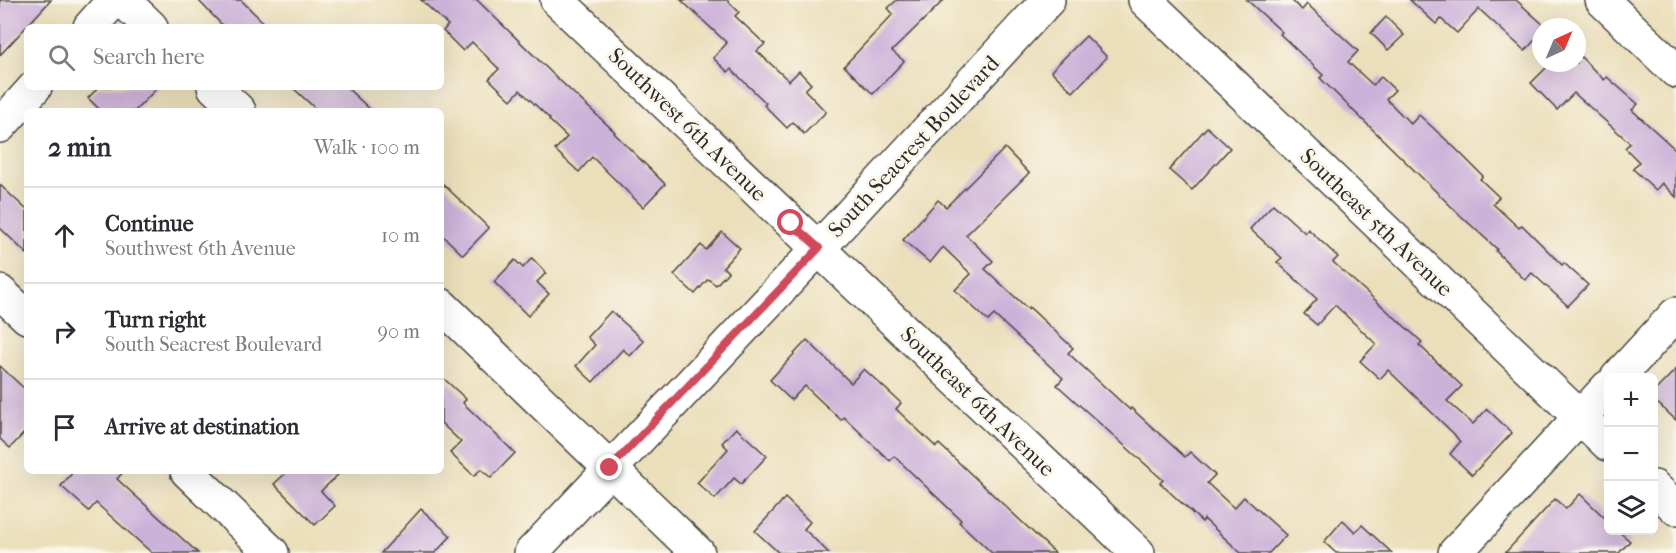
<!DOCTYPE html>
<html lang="en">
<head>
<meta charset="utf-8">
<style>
	:root { --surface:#fff; --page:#f7f7f7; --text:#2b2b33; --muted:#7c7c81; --line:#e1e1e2 }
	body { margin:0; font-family:"IM FELL French Canon",serif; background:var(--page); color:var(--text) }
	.controls { position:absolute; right:18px; bottom:18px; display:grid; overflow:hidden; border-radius:9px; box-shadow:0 6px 24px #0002 }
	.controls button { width:54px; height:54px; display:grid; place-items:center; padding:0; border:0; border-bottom:2px solid var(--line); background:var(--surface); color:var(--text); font:30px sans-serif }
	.compass { position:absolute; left:1532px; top:18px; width:54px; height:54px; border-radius:50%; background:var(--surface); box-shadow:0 6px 24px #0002; rotate:44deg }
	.stop { position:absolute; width:18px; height:18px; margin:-14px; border:4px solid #d1495b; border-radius:50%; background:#fff }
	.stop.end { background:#d1495b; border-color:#fff; box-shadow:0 2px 6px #0008 }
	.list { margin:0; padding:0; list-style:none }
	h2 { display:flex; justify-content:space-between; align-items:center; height:78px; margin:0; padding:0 24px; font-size:26px }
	h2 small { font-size:20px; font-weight:400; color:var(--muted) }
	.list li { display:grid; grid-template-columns:39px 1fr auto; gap:18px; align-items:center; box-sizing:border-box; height:96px; padding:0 24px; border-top:2px solid var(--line) }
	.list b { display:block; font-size:22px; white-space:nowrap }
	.list p { margin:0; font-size:20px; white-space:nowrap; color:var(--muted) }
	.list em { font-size:20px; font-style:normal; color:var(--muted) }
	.icon { flex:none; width:33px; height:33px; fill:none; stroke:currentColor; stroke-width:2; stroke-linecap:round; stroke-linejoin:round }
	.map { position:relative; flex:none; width:1676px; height:553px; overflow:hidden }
	.search { position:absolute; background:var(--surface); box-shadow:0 6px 24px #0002; left:24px; top:24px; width:420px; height:66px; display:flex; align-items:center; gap:15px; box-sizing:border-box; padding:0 21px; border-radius:9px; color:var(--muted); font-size:22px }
	.panel { position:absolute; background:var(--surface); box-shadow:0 6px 24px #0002; left:24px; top:108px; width:420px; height:366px; border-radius:9px }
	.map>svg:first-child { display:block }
	.building { fill:#ccb1d9 }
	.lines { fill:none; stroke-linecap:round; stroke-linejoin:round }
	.minor-casing { stroke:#484641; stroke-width:36 }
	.minor { stroke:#fff; stroke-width:33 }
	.route { stroke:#d1495b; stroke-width:8 }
	.labels { text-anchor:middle; stroke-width:6; stroke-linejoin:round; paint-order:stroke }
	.street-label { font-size:22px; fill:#2b2b2b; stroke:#fbf7ec }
</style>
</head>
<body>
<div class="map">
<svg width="1676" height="553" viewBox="0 0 1676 553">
	<rect width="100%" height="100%" fill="#fbf7ec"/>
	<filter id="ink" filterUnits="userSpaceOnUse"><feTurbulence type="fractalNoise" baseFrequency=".0167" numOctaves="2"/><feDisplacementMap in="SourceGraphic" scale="12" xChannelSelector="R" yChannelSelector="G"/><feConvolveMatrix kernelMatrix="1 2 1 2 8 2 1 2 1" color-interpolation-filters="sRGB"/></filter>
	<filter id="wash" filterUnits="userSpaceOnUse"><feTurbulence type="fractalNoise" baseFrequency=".008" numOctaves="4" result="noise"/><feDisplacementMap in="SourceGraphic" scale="24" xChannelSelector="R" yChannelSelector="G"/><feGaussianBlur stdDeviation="1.35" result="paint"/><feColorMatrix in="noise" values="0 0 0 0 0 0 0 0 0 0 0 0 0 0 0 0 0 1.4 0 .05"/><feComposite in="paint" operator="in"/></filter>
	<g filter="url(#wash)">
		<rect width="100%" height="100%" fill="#ebdfbb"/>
		<g id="blocks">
			<g class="building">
				<path d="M0,0H51L0,55Z"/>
				<path d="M198,0H241L268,27H224Z"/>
				<path d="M421,0H477L555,76L615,132L614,133L665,184L643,207L592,157L579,172L555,150L567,137L549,120L550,119L520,90L511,100L489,79L499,69L472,42L463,51L443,31L448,25Z"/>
				<path d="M681,0H727L739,12L735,16L765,44L757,51L789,81L799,71L811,84L805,90L826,112L804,134L793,122L787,128L764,105L766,103L731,69L728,72L713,58L727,43Z"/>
				<path d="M897,0H944L892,51L904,61L873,94L844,66L893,14L888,8Z"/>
				<path d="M1247,0H1291L1302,10L1307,4L1358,51L1348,62L1373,85L1381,77L1395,90L1386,99L1411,124L1419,115L1454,147L1483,176L1480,179L1499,197L1493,204L1519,228L1522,225L1562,265L1564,263L1588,285L1568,306L1532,273L1525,280L1496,251L1497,249L1461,216L1320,78L1323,75L1280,34L1282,32Z"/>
				<path d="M1410,0H1516L1546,27H1541V33L1525,51L1479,9L1457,33L1441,19L1436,24Z"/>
				<path d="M1386,17L1404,35L1388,50L1371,33Z"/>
				<path d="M1086,36L1107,57L1073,92L1051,71Z"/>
				<path d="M1577,53L1604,80L1607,77L1638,104L1632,110L1676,150V197L1662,183L1656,190L1633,169L1639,162L1625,148L1630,143L1574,93L1557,110L1531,83L1551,63H1577Z"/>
				<path d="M99,87H158L135,111H101L88,98Z"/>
				<path d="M292,87H346L372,111H318Z"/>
				<path d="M1207,127L1230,148L1192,190L1169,170Z"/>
				<path d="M1005,148L1029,173L966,235L993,261L985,269L1028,309L1029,307L1073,348L1068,353L1130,410L1131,408L1185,457L1190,452L1215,475L1207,483L1234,508L1244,497L1286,535L1269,553H1241L1204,519L1202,522L1160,483L1163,480L1057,385L1063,378L994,315L988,321L955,290L971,274L943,247L930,263L903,240L938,200L946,207Z"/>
				<path d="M441,182L489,228L463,255L441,234Z"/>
				<path d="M0,185L27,210V254L0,228Z"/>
				<path d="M1273,204L1305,233L1308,229L1338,257L1333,262L1422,342L1419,345L1462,386L1447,401L1473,424L1487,409L1512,433L1472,475L1450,454L1460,442L1454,434L1388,370L1380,379L1360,361L1376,344L1335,305L1317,325L1304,314L1317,299L1277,262L1282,258L1250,229Z"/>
				<path d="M722,232L740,248L723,267L728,272L716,285L708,279L695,294L674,275L701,245L706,250Z"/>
				<path d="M532,258L546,273L537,282L549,294L528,316L494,282L515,260L523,268Z"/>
				<path d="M611,311L644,341L630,356L623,349L593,382L576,366L595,345L587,337Z"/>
				<path d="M807,340L851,383L864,369L901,403L896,409L936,447L939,444L1055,553H992L959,522L961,520L894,456L890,461L844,417L841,420L805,386L791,400L770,380Z"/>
				<path d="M0,366L27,391V430L10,448L0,439Z"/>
				<path d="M1676,369V420L1653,399V393Z"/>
				<path d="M441,376L466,399L463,403L515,453L491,478L481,469L474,476L450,453L461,442L441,423Z"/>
				<path d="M736,428L767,456L741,484L734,478L715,499L697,483L728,449L722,443Z"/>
				<path d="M74,471H124L117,479L198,553H152L96,503L89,511L61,486Z"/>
				<path d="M288,471H342L321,491L335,506L315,525L274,484Z"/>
				<path d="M1580,494L1608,521V531H1618L1630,541L1619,553H1505L1555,499L1566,509Z"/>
				<path d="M785,498L810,522L804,529L829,553H779L755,531Z"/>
				<path d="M421,509L451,536L435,553H381Z"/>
				<path d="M1343,520L1355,532L1362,525L1392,553H1336L1324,542Z"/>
			</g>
		</g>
	</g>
	<g filter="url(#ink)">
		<use href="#blocks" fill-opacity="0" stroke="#484641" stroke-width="1.5"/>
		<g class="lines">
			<defs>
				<g id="minor">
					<path d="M123,0L151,27"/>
					<path d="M557,0L1138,553"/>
					<path d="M1145,0L1608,444"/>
					<path d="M1602,0L1676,71"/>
					<path d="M90,27L114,0"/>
					<path d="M214,87L239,111"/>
					<path d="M0,126L35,87"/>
					<path d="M0,292L27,317"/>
					<path d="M441,305L698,553"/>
					<path d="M1617,378L1676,314"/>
					<path d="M187,471L272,553"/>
					<path d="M1654,487L1676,508"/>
					<path d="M531,553L819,248L1048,0"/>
					<path d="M1455,553L1608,387"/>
				</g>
			</defs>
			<use href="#minor" class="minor-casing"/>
			<use href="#minor" class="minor"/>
		</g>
	</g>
	<g class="lines" filter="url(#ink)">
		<path class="route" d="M610,468L819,248L791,223"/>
	</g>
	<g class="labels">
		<g class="street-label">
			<text transform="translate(688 124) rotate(44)" y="8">Southwest 6th Avenue</text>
			<text transform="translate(913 146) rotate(-47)" y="8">South Seacrest Boulevard</text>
			<text transform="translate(1377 222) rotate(44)" y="8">Southeast 5th Avenue</text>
			<text transform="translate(978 401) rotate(44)" y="8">Southeast 6th Avenue</text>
		</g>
	</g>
</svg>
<div class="controls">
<button>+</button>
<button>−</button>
<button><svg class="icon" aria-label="layers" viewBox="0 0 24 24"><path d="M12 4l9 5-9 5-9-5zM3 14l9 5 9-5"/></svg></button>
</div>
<svg class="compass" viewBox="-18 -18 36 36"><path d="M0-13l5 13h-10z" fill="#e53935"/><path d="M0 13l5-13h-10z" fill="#7c7c81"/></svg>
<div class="stop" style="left:791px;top:223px"></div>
<div class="stop end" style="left:610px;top:468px"></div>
<div class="search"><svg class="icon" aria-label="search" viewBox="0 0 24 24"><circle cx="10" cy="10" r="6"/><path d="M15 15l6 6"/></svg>Search here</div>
<section class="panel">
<h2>2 min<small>Walk · 100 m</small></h2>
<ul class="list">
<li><svg class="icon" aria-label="ahead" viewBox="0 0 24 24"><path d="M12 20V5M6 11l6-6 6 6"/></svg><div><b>Continue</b><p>Southwest 6th Avenue</p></div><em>10 m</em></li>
<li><svg class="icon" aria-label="right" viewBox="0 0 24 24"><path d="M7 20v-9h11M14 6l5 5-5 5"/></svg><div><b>Turn right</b><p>South Seacrest Boulevard</p></div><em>90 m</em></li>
<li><svg class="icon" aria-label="arrive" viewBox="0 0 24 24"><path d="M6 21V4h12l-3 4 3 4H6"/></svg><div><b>Arrive at destination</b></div></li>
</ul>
</section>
</div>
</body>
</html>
